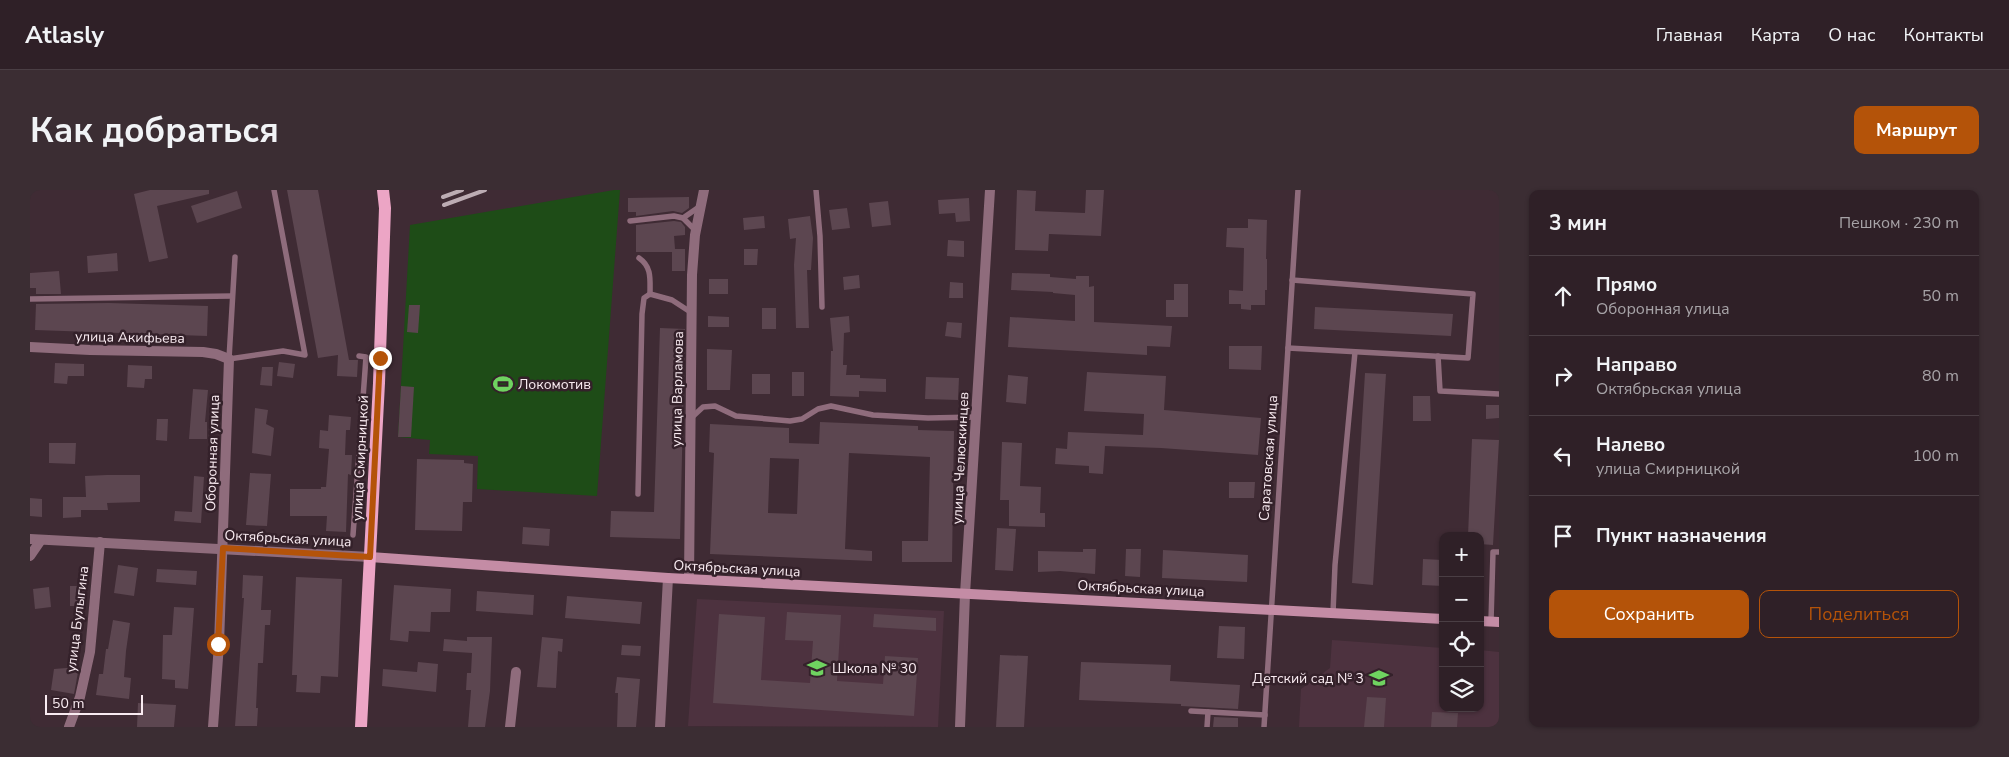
<!DOCTYPE html>
<html lang="ru">
<head>
<meta charset="utf-8">
<style>
	:root { --surface:#2f2027; --page:#3b2d33; --text:#f1f3f6; --muted:#a7a3a7; --line:#4a3e44; --accent:#b45309 }
	body { margin:0; font-family:"Nunito Sans",sans-serif; background:var(--page); color:var(--text) }
	.controls { position:absolute; right:15px; bottom:15px; display:grid; overflow:hidden; border-radius:10px; box-shadow:0 1px 4px #0004 }
	.controls button { width:45px; height:45px; display:grid; place-items:center; padding:0; border:0; border-bottom:1px solid var(--line); background:var(--surface); color:var(--text); font:25px sans-serif }
	.scale { position:absolute; left:15px; bottom:12px; width:98px; box-sizing:border-box; padding-left:5px; border:2px solid #f9ebf1; border-top:0; font-size:14px; line-height:18px; white-space:nowrap; color:#f9ebf1; -webkit-text-stroke:4px #34212a; paint-order:stroke }
	.stop { position:absolute; width:15px; height:15px; margin:-11px; border:4px solid #b45309; border-radius:50%; background:#fff }
	.stop.end { background:#b45309; border-color:#fff; box-shadow:0 1px 5px #0008 }
	.list { margin:0; padding:0; list-style:none }
	h2 { display:flex; justify-content:space-between; align-items:center; height:65px; margin:0; padding:0 20px; font-size:21px }
	h2 small { font-size:16px; font-weight:400; color:var(--muted) }
	.list li { display:grid; grid-template-columns:32px 1fr auto; gap:15px; align-items:center; box-sizing:border-box; height:80px; padding:0 20px; border-top:1px solid var(--line) }
	.list b { display:block; font-size:19px; white-space:nowrap }
	.list p { margin:0; font-size:16px; white-space:nowrap; color:var(--muted) }
	.list em { font-size:16px; font-style:normal; color:var(--muted) }
	.actions { display:flex; gap:10px; padding:15px 20px }
	.actions a { flex:1; padding:11px 0; border:1px solid var(--accent); border-radius:10px; text-align:center; font-size:18px; color:var(--accent) }
	.actions .main { background:var(--accent); color:#fff }
	.icon { flex:none; width:28px; height:28px; fill:none; stroke:currentColor; stroke-width:2; stroke-linecap:round; stroke-linejoin:round }
	.map { position:relative; flex:none; width:1469px; height:537px; overflow:hidden; border-radius:10px }
	header { display:flex; align-items:center; gap:30px; box-sizing:border-box; height:70px; padding:0 25px; background:var(--surface); border-bottom:1px solid var(--line) }
	header strong { font-size:24px }
	nav { display:flex; gap:28px; margin-inline-start:auto; font-size:18px }
	.intro { display:flex; align-items:center; justify-content:space-between; box-sizing:border-box; height:120px; padding:0 30px }
	h1 { margin:0; font-size:35px }
	.button { padding:12px 22px; border-radius:10px; background:var(--accent); color:#fff; font-size:18px; font-weight:700 }
	main { display:flex; gap:30px; padding:0 30px }
	aside { flex:1; background:var(--surface); border-radius:10px; box-shadow:0 1px 4px #0004 }
	.map>svg:first-child { display:block }
	.built { fill:#4d323f }
	.green { fill:#1e4c17 }
	.building { fill:#5c4650; fill-rule:evenodd }
	.lines { fill:none; stroke-linecap:round; stroke-linejoin:round }
	.service { stroke:#8f6c7c; stroke-width:5.5 }
	.minor { stroke:#8f6c7c; stroke-width:10 }
	.secondary { stroke:#c48ca5; stroke-width:10 }
	.primary { stroke:#eca5c5; stroke-width:12 }
	.rail { stroke:#bcacb3; stroke-width:4 }
	.route { stroke:#b45309; stroke-width:6 }
	.labels { text-anchor:middle; stroke-width:5; stroke-linejoin:round; paint-order:stroke }
	.street-label { font-size:14px; fill:#f9ebf1; stroke:#34212a }
	.poi-label { font-size:14px; fill:#f9ebf1; stroke:#34212a; text-anchor:start }
</style>
</head>
<body>
<header>
<strong>Atlasly</strong>
<nav><a>Главная</a><a>Карта</a><a>О нас</a><a>Контакты</a></nav>
</header>
<div class="intro"><h1>Как добраться</h1><a class="button">Маршрут</a></div>
<main>
<div class="map">
<svg width="1469" height="537" viewBox="0 0 1469 537">
	<rect width="100%" height="100%" fill="#3f2b34"/>
	<g class="built">
		<path d="M667,409L914,421L908,537L658,536Z"/>
		<path d="M1302,450L1413,458V518H1450V460L1469,462V537H1269L1271,499L1300,478Z"/>
	</g>
	<path class="green" d="M584,0H590L567,306L447,299L448,266L399,264L400,250L368,247L380,35Z"/>
	<g class="building">
		<path d="M120,0H179V4L127,16L138,68L119,72L104,4Z"/>
		<path d="M257,0H288L319,170H328L327,187L307,186L308,165L288,168Z"/>
		<path d="M987,0L1006,1L1005,21L1055,23L1056,0H1074L1071,46L1019,44L1018,61L985,60Z"/>
		<path d="M207,1L212,18L167,33L161,16Z"/>
		<path d="M659,7V18L652,23L643,21L606,26V22H598V8Z"/>
		<path d="M939,8L940,31L926,32L925,23L909,24L908,10Z"/>
		<path d="M858,11L861,35L842,37L839,13Z"/>
		<path d="M817,18L820,38L802,40L799,20Z"/>
		<path d="M734,26L735,38L714,40L713,28Z"/>
		<path d="M780,26L783,48L781,80H777L779,138H766L764,75L766,48L760,49L758,29Z"/>
		<path d="M1218,29L1237,30L1236,69H1237V100H1235V115H1221V120L1211,119V114H1199V100L1213,101L1214,58L1196,57L1197,38H1218Z"/>
		<path d="M644,31L651,32L655,37V45L644,46L645,59H655V81H642V62H606V35Z"/>
		<path d="M918,50L934,51V67L917,66Z"/>
		<path d="M714,59H728L727,75H714Z"/>
		<path d="M87,63L88,81L58,83L57,66Z"/>
		<path d="M29,81L31,104H6V98H0V83Z"/>
		<path d="M982,83L1020,84V87L1046,89V86H1059V97L1064,96V132L1142,136L1140,157L1117,156V165L978,157L980,127L1045,131V105L1023,103V102L981,100Z"/>
		<path d="M829,85L830,98L814,100L813,87Z"/>
		<rect x="679" y="89" width="19" height="15"/>
		<path d="M920,92L933,93V108H919Z"/>
		<path d="M1144,94H1158V127H1136V110H1144Z"/>
		<path d="M79,113L178,116L177,146L5,140L6,114Z"/>
		<path d="M379,115H390L388,143L377,142Z"/>
		<path d="M1285,117L1423,124L1421,146L1284,139Z"/>
		<rect x="732" y="118" width="14" height="21"/>
		<path d="M678,126L699,127V137H678Z"/>
		<path d="M819,126L820,142L814,143L813,175H817L816,185H830V188L856,189V202L829,201V207L800,206L801,161H803L800,128Z"/>
		<path d="M917,132L932,133L931,148L915,146Z"/>
		<path d="M630,138L655,139L650,349L580,347L581,321L624,322Z"/>
		<path d="M1199,156H1232L1231,180L1199,179Z"/>
		<path d="M677,159L702,160L700,200H677Z"/>
		<path d="M249,172L265,174L263,188L247,186Z"/>
		<path d="M25,173L54,174V186H38L37,194L24,193Z"/>
		<path d="M98,175L122,176V189H115L114,198L97,197Z"/>
		<path d="M232,177H243L242,196L230,195Z"/>
		<rect x="762" y="182" width="12" height="24"/>
		<path d="M1057,182L1136,186L1134,220L1231,228L1228,265L1131,258L1075,256L1073,284L1059,283V276L1025,274L1026,258L1037,259L1038,242L1113,245L1114,224L1054,221Z"/>
		<path d="M1335,183L1356,184L1343,395L1322,393Z"/>
		<rect x="722" y="184" width="18" height="20"/>
		<path d="M978,185L998,187L996,214L976,212Z"/>
		<path d="M896,187L929,188L928,210L895,209Z"/>
		<path d="M371,196L384,197L381,247H368Z"/>
		<path d="M163,199L178,200L175,232H177V249H159Z"/>
		<path d="M1383,206H1400L1401,231H1383Z"/>
		<path d="M1456,215H1469V228L1456,229Z"/>
		<path d="M225,218L238,220L236,234L244,238L241,266L222,263Z"/>
		<path d="M299,225L321,227L320,240H316L315,265H322L321,285L318,284L316,342L296,341L297,326H260V299H291V297H296L299,259L289,258L290,240L298,241Z"/>
		<path d="M127,229H138L137,251L126,250Z"/>
		<path d="M790,232L888,236V240L924,241L922,372H872V351H898L900,267L819,263L815,359L842,361V371L680,364L684,263L679,262L680,234L759,238V253L789,254ZM740,268L769,269L767,324L738,323Z"/>
		<path d="M1442,249L1469,250L1463,355L1450,354V346H1438Z"/>
		<path d="M972,252L992,253L990,296L1011,297L1010,323H1015V337L979,336V310H970Z"/>
		<path d="M19,253H46L45,274L19,273Z"/>
		<path d="M387,269L434,270V273L443,274L442,312H433L432,341L385,340Z"/>
		<path d="M220,283L241,284L237,336L216,335Z"/>
		<path d="M77,285H110V312L77,313L78,320H51V327L33,328V307H56L55,286Z"/>
		<path d="M164,286L174,287L171,333L144,331L145,321L162,322Z"/>
		<path d="M1199,292H1225L1224,308H1199Z"/>
		<path d="M0,308L12,309V327L0,326Z"/>
		<path d="M493,337L520,339L519,356L492,354Z"/>
		<path d="M967,338L986,339L983,381L965,380Z"/>
		<path d="M1053,359H1066L1065,384L1030,381L1008,382V361L1053,362Z"/>
		<path d="M1096,359H1111L1110,387L1095,386Z"/>
		<path d="M1133,360L1218,365L1217,392L1132,388Z"/>
		<path d="M1393,369L1413,370V396L1392,395Z"/>
		<path d="M88,375L108,378L104,406L84,403Z"/>
		<path d="M127,379L167,381L166,395L126,392Z"/>
		<path d="M213,385L233,386L231,420H241L240,435H235L233,473H228L226,518H228L227,536H205L214,408H212Z"/>
		<path d="M266,387L312,389L308,487L291,486L290,503L266,502L267,485H262Z"/>
		<path d="M364,395L421,399L420,422H401L400,442L379,441L378,452L360,450Z"/>
		<rect x="40" y="396" width="15" height="20"/>
		<path d="M19,397L21,417L5,419L3,399Z"/>
		<path d="M447,401L504,405L503,425L446,421Z"/>
		<path d="M537,406L612,412L610,434L535,428Z"/>
		<path d="M144,417L164,418L158,499L145,498V490L132,489L133,445H142Z"/>
		<path d="M757,422L811,425L807,491L853,494L855,466L888,468L884,526L683,513L689,424L735,427L731,490L780,493L783,451L755,450Z"/>
		<path d="M844,424L906,428V441L843,437Z"/>
		<path d="M83,430L100,433L96,461L94,487L101,488L99,509L66,505L69,484H73L76,459H78Z"/>
		<path d="M1189,436L1215,437L1214,469L1187,468Z"/>
		<path d="M437,447H462L460,501L455,537H438L441,500H436L437,483H441L442,463L413,461L414,449L437,451Z"/>
		<path d="M512,447L533,449L532,462L528,461L526,498L507,497Z"/>
		<path d="M592,455L611,456L610,466L591,465Z"/>
		<path d="M970,465L998,466L994,537H966Z"/>
		<path d="M388,472L408,474L406,502L352,496L353,479L387,482Z"/>
		<path d="M1051,472L1141,475L1140,491L1210,495L1208,519L1151,516V514L1049,510Z"/>
		<path d="M49,477L44,504L21,500L24,479Z"/>
		<path d="M587,487L610,489L606,537H587L588,503H585Z"/>
		<path d="M1337,507L1356,508L1354,537H1334Z"/>
		<path d="M108,513L146,515L144,537H107Z"/>
		<path d="M1402,522L1428,523L1427,537H1401Z"/>
		<path d="M1184,527L1208,528V537H1183Z"/>
	</g>
	<g class="lines">
		<g class="service">
			<path d="M786,0L790,46L792,117"/>
			<path d="M653,28L669,17"/>
			<path d="M600,31L644,26L653,28L665,40"/>
			<path d="M205,67L199,169L253,161L275,165L244,0"/>
			<path d="M609,68C622,77 620,89 620,104"/>
			<path d="M0,109L202,106"/>
			<path d="M1258,158L1438,168L1443,104L1262,90"/>
			<path d="M1408,166L1410,201L1469,204"/>
			<path d="M660,229L673,217L685,216L706,226L760,231L772,229L788,219L801,216L843,225L898,228L946,227"/>
			<path d="M608,304L612,124L614,108L620,104L642,110L662,123"/>
			<path d="M323,345L336,167L329,166"/>
			<path d="M1303,423L1305,375L1325,162"/>
			<path d="M1461,431L1463,362H1469"/>
			<path d="M1161,521L1235,525"/>
			<path d="M1177,537L1178,522"/>
			<path d="M1234,537L1268,0"/>
		</g>
		<g class="minor">
			<path d="M0,157L60,160L173,162L186,164L199,169L189,454L183,537"/>
			<path d="M0,349L340,367"/>
			<path d="M0,366L11,350"/>
			<path d="M659,389L662,85L665,45L674,0"/>
			<path d="M39,537L50,507L60,462L70,352"/>
			<path d="M480,537L486,482"/>
			<path d="M630,537L638,388"/>
			<path d="M930,537L935,404L960,0"/>
		</g>
		<g class="secondary">
			<path d="M340,367L638,388L1413,429"/>
			<path d="M1450,431L1469,432"/>
		</g>
		<path class="primary" d="M331,537L349,193L355,18L353,0"/>
		<g class="rail">
			<path d="M413,7L432,0"/>
			<path d="M414,15L455,0"/>
		</g>
	</g>
	<g class="lines">
		<path class="route" d="M188,454L193,358L340,367L350,168"/>
	</g>
	<defs>
		<symbol id="stadium-bare" viewBox="-9 -9 18 18"><path d="M0-5a6.5 5 0 1 0 0 10a6.5 5 0 1 0 0-10ZM-3.5-1.8h7v3.6h-7Z" fill="#6fd360" stroke="#34212a" stroke-width="2.5" paint-order="stroke"/></symbol>
		<symbol id="school-bare" viewBox="-9 -9 18 18"><path d="M0-5L7-2L0 1L-7-2ZM-4 1L0 2.5L4 1V4Q0 6-4 4Z" fill="#6fd360" stroke="#34212a" stroke-width="2.5" paint-order="stroke"/></symbol>
	</defs>
	<g fill-rule="evenodd">
		<use href="#stadium-bare" x="459" y="180" width="28" height="28"/>
		<use href="#school-bare" x="773" y="464" width="28" height="28"/>
		<use href="#school-bare" x="1335" y="474" width="28" height="28"/>
	</g>
	<g class="labels">
		<g class="street-label">
			<text transform="translate(100 147) rotate(1)" y="5">улица Акифьева</text>
			<text transform="translate(647 199) rotate(-89)" y="5">улица Варламова</text>
			<text transform="translate(182 263) rotate(-88)" y="5">Оборонная улица</text>
			<text transform="translate(330 268) rotate(-87)" y="5">улица Смирницкой</text>
			<text transform="translate(930 268) rotate(-87)" y="5">улица Челюскинцев</text>
			<text transform="translate(1238 268) rotate(-86)" y="5">Саратовская улица</text>
			<text transform="translate(258 348) rotate(3)" y="5">Октябрьская улица</text>
			<text transform="translate(707 378) rotate(3)" y="5">Октябрьская улица</text>
			<text transform="translate(1111 398) rotate(3)" y="5">Октябрьская улица</text>
			<text transform="translate(47 429) rotate(-83)" y="5">улица Булыгина</text>
		</g>
		<g class="poi-label">
			<text x="488" y="199">Локомотив</text>
			<text x="802" y="483">Школа № 30</text>
			<text x="1334" y="493" text-anchor="end">Детский сад № 3</text>
		</g>
	</g>
</svg>
<div class="controls">
<button>+</button>
<button>−</button>
<button><svg class="icon" aria-label="locate" viewBox="0 0 24 24"><circle cx="12" cy="12" r="6"/><path d="M12 2v4M12 18v4M2 12h4M18 12h4"/></svg></button>
<button><svg class="icon" aria-label="layers" viewBox="0 0 24 24"><path d="M12 4l9 5-9 5-9-5zM3 14l9 5 9-5"/></svg></button>
</div>
<div class="scale">50 m</div>
<div class="stop" style="left:188px;top:454px"></div>
<div class="stop end" style="left:350px;top:168px"></div>
</div>
<aside>
<h2>3 мин<small>Пешком · 230 m</small></h2>
<ul class="list">
<li><svg class="icon" aria-label="ahead" viewBox="0 0 24 24"><path d="M12 20V5M6 11l6-6 6 6"/></svg><div><b>Прямо</b><p>Оборонная улица</p></div><em>50 m</em></li>
<li><svg class="icon" aria-label="right" viewBox="0 0 24 24"><path d="M7 20v-9h11M14 6l5 5-5 5"/></svg><div><b>Направо</b><p>Октябрьская улица</p></div><em>80 m</em></li>
<li><svg class="icon" aria-label="left" viewBox="0 0 24 24"><path d="M17 20v-9H6M10 6l-5 5 5 5"/></svg><div><b>Налево</b><p>улица Смирницкой</p></div><em>100 m</em></li>
<li><svg class="icon" aria-label="arrive" viewBox="0 0 24 24"><path d="M6 21V4h12l-3 4 3 4H6"/></svg><div><b>Пункт назначения</b></div></li>
</ul>
<div class="actions"><a class="main">Сохранить</a><a>Поделиться</a></div>
</aside>
</main>
</body>
</html>
